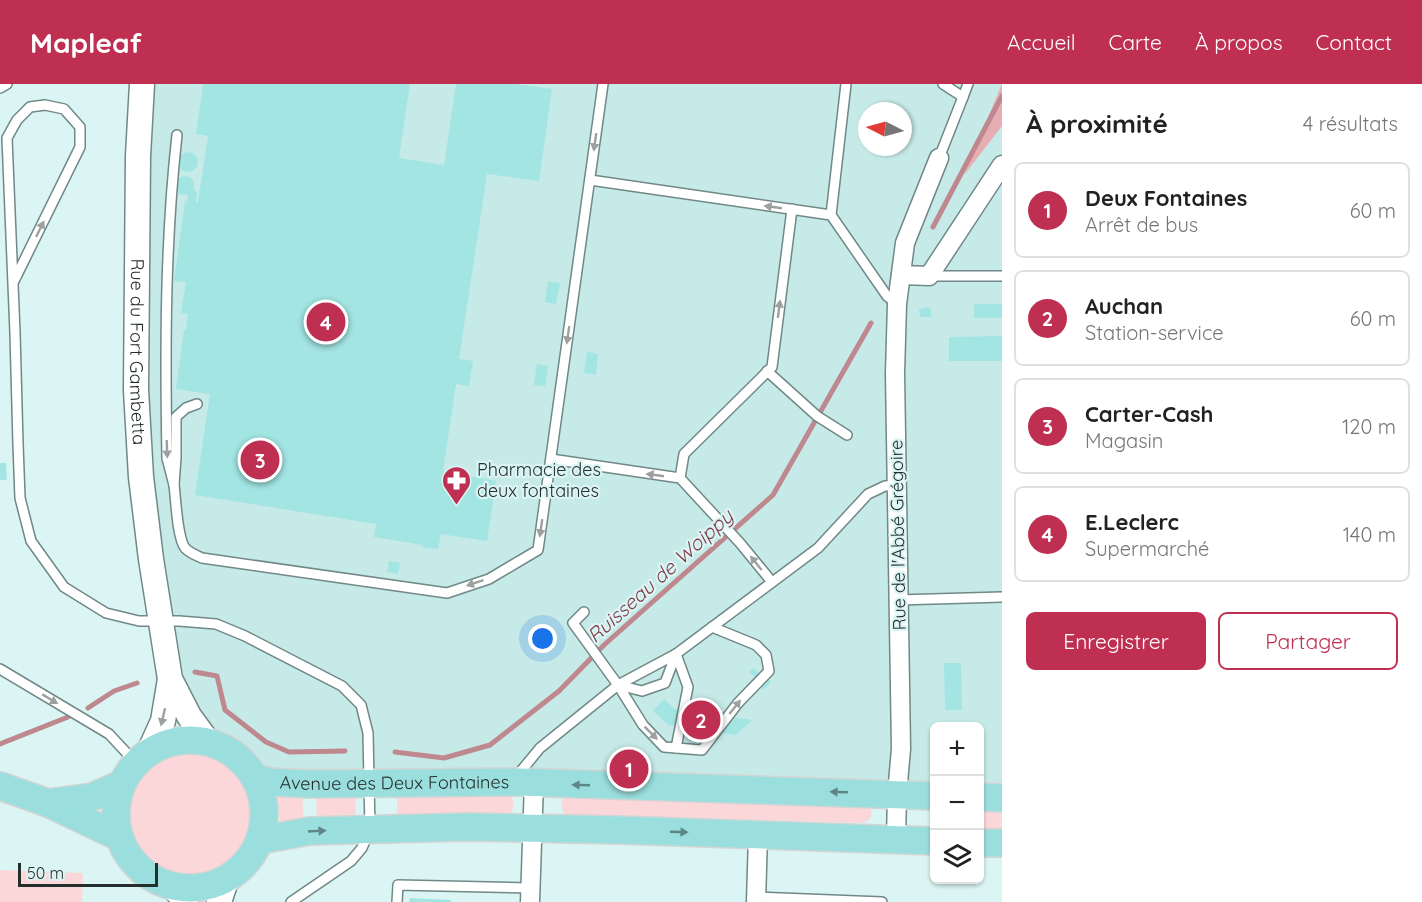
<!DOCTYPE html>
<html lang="fr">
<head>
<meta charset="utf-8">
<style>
	:root { --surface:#fff; --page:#f2f2f2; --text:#222; --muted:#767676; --line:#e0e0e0; --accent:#bf2f52 }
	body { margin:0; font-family:Quicksand,sans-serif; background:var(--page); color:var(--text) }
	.controls { position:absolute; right:18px; bottom:18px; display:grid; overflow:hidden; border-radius:9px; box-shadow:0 2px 4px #0004 }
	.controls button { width:54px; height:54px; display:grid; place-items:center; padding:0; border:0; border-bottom:2px solid var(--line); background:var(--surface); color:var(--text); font:30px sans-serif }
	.compass { position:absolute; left:858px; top:18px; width:54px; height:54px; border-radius:50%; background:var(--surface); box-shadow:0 2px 4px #0004; rotate:276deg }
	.scale { position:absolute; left:18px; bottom:15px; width:140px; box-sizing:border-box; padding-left:6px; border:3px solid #242e2d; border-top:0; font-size:16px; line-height:21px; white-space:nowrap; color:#242e2d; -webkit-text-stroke:4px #dbf5f4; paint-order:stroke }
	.you { position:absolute; left:543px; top:555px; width:21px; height:21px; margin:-15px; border:4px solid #fff; border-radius:50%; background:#1a73e8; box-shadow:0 0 0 9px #1a73e833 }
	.badge { display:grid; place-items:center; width:39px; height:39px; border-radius:50%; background:var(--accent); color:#fff; font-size:20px; font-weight:700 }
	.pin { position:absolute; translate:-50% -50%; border:3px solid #fff; box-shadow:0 2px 6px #0006 }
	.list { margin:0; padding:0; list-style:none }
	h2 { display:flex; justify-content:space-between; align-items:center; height:78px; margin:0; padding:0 24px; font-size:26px }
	h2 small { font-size:20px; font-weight:400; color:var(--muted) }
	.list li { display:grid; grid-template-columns:39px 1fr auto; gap:18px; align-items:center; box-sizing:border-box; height:96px; margin:0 12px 12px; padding:0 12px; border:2px solid var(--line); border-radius:9px }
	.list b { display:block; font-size:22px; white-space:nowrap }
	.list p { margin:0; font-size:20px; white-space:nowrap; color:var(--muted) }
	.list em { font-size:20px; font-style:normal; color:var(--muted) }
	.actions { display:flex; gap:12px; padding:18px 24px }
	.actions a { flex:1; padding:14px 0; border:2px solid var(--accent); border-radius:9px; text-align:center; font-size:21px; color:var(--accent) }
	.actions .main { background:var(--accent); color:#fff }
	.icon { flex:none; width:33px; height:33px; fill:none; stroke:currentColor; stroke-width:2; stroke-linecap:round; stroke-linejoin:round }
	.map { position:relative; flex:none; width:1002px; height:818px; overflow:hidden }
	header { display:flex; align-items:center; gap:36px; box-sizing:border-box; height:84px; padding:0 30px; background:var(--accent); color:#fff }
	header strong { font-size:28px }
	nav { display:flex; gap:33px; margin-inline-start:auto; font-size:21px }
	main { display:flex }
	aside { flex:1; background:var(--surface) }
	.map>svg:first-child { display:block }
	.built { fill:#c6eae8; fill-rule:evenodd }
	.green { fill:#fcd7da }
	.forest { fill:#e6adb3 }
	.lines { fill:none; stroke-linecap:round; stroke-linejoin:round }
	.stream { stroke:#be888e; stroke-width:5 }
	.building { fill:#a2e5e3 }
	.lane-casing { stroke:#708887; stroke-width:12 }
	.street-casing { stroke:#708887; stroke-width:21 }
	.secondary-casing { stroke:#708887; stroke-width:27 }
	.primary-casing { stroke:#d3d5d5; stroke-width:30 }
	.lane { stroke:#fff; stroke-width:9 }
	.street { stroke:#fff; stroke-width:18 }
	.secondary { stroke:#fff; stroke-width:24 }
	.primary { stroke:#9adfde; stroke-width:27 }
	.oneway { fill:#9ca1a0 }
	.oneway2 { fill:#5f8686 }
	.labels { text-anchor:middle; stroke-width:4.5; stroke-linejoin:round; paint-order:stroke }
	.street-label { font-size:18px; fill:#242e2d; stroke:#dbf5f4 }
	.poi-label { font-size:18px; fill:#242e2d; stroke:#dbf5f4; text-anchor:start }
	.water-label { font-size:20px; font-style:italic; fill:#823c47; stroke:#dbf5f4 }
</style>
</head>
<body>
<header>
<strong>Mapleaf</strong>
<nav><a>Accueil</a><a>Carte</a><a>À propos</a><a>Contact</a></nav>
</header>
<main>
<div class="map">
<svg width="1002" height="818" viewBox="0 0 1002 818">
	<rect width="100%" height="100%" fill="#dbf5f4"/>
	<path class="built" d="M142,0H1002V714L980,713V642H934V712L255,694L246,681L234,671L222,663L208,658L189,632L151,475ZM867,27H903V63H867Z"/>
	<g class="green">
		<circle cx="191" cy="731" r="62"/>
		<path d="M277,709L302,710L304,737L280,738Z"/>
		<path d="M355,709L356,735L317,737L316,710Z"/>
		<path d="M397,709L509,710C516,718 515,725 508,732H397Z"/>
		<path d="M567,711L869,721C874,729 872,736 863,739L669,733L621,737L569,735C562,729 562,725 562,716Z"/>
		<path d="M980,722L1002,723V750L980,749Z"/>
		<path d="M0,786L83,789L82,818H0Z"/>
	</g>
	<path class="forest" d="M1002,0V42L964,91Z"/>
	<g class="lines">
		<g class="stream">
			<path d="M933,143L1002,12"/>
			<path d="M195,588L217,592L225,626L266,658L289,668L345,667"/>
			<path d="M88,624L114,607L137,599"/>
			<path d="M0,660L68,633"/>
			<path d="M395,668L444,674L490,661L559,607L604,561L773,411L871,239"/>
		</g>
	</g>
	<g class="building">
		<path d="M203,0H410L399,74L444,81L456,0H515L552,5L539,97L487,90L459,275L473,277L469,302L456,300L443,387L496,397L487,457L441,450L438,465L422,463L423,461L374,453L376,440L195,411L210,310L176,305L184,246H186L188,230L181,229L186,198L174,197L185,117H187L188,111L179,110L175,102L176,97L181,93L187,92L191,94L194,98V105L197,109L196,118H198L208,52L196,50Z"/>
		<circle cx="188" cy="78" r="10"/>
		<path d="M548,197L560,199L556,220L545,218Z"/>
		<rect x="974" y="220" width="28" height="14"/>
		<path d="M926,223L931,224V233H920L919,225L926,224Z"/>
		<path d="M1002,252V277H949V253Z"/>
		<path d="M587,268L598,270L596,291L584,289Z"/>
		<path d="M537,280L548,282L545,302L534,301Z"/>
		<path d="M0,379H6L7,396H0Z"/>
		<path d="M389,477L400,479L398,490L387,488Z"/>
		<path d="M944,579H961L962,626H945Z"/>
		<path d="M753,584L760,590L761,588L771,598L764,605L754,595L756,594L749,588Z"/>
		<path d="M664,615L675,625L752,636L736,651L668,641L653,627Z"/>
		<path d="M410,814L451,816V818H409Z"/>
	</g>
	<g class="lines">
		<defs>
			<g id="lane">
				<path d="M846,0L831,131L887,212L897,220"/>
				<path d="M0,4L7,0"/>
				<path d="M963,13L968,0"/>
				<path d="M177,51C165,158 165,266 167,374L174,401L176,373V333L186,324L197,320"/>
				<path d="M939,74L963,13L943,0"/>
				<path d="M590,96L831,131"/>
				<path d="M929,192H1002"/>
				<path d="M14,197L80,63V43L64,25L45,21L30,23L17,36L7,54L15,249L18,360L20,414L31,457L64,503L106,529L139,537H179L216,540L245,552L342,602L361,621L368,649L370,745L362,764L351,777L291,818"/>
				<path d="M767,287L817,332L847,351"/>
				<path d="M551,375L680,394L740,459L772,498"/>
				<path d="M680,394L684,370L772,283L792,125"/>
				<path d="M174,401C176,416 177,453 185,464C190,469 195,471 202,474L447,509L489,495L538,466L603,0"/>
				<path d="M898,516L1002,513"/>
				<path d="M584,528L573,539L618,601L643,641L664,663L676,664L688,603L676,570"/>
				<path d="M0,585L109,650L136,679"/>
				<path d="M618,601L642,607L665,599L676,570"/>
				<path d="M676,664L702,666L738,619L769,587L766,571L756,561L712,543"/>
				<path d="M520,696L521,687L540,664L618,601L676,570L818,464L868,410L885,402L897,401"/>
				<path d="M756,813L882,818"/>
				<path d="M397,818L398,801L530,804"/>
			</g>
			<g id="street">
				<path d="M901,191L929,192L1002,81"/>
				<path d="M896,756L897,710L901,665L895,289L897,220L905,159L939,74"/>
				<path d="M530,818L534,698"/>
				<path d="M756,818L758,751"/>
			</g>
			<g id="secondary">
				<path id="s1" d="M142,0L138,72L136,306L141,393L151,475L170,595L189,632L208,658"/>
				<path d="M149,668L163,637L170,595"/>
				<path d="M174,803L185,818"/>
				<path d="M219,818L227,794"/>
			</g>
			<g id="primary">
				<circle cx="190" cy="730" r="74"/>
				<path id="s2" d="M255,694L270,698L309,700L520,698L934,712"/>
				<path d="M0,702L48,719L119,753"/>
				<path d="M980,713L1002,714"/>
				<path d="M48,719L92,713L122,700"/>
				<path d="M260,756L310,747L467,743L620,746L934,757"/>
				<path d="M980,759H1002"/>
			</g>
		</defs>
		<use href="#lane" class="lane-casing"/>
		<use href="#street" class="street-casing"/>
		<use href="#secondary" class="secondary-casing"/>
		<use href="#primary" class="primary-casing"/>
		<use href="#lane" class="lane"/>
		<use href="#street" class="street"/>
		<use href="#secondary" class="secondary"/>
		<use href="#primary" class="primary"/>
	</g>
	<defs><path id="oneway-solid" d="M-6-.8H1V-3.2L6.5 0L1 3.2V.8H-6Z" transform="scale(1.5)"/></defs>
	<g class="oneway">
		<use href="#oneway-solid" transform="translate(595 58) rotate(98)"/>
		<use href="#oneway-solid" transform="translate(773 123) rotate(-172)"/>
		<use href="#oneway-solid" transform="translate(40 145) rotate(-64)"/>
		<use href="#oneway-solid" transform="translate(779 225) rotate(-83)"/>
		<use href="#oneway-solid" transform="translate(568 251) rotate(98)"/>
		<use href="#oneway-solid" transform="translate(167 365) rotate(88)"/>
		<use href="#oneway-solid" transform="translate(655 391) rotate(-172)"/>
		<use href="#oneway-solid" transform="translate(541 444) rotate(98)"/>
		<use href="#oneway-solid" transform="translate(756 479) rotate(-129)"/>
		<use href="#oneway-solid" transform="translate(475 499) rotate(162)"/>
		<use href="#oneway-solid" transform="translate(50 615) rotate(31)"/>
		<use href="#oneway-solid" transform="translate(735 623) rotate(-51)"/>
		<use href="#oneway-solid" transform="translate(163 633) rotate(103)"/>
		<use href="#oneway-solid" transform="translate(651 649) rotate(45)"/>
	</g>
	<g class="oneway2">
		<use href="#oneway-solid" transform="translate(581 701) rotate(-178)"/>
		<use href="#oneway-solid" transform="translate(839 708) rotate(-178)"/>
		<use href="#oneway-solid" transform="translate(317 747) rotate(-3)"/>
		<use href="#oneway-solid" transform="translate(679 748) rotate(2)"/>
	</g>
	<defs>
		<symbol id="pharmacy-pin" viewBox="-11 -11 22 30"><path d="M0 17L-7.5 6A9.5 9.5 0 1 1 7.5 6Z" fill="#bf2f52" stroke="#dbf5f4"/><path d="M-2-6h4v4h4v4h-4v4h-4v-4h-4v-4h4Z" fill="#fff"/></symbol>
	</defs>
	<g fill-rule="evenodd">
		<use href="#pharmacy-pin" x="440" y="380" width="33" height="45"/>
	</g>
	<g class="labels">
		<g class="street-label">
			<text dy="6" stroke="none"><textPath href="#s1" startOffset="268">Rue du Fort Gambetta</textPath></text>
			<text transform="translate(898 451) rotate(-91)" y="6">Rue de l'Abbé Grégoire</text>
			<text dy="6" stroke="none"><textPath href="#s2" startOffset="140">Avenue des Deux Fontaines</textPath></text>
		</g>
		<g class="poi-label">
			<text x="477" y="392">Pharmacie des<tspan x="477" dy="21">deux fontaines</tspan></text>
		</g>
		<g class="water-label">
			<text transform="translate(660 492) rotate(-42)" y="7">Ruisseau de Woippy</text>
		</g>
	</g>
</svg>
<div class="controls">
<button>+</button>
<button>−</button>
<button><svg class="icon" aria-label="layers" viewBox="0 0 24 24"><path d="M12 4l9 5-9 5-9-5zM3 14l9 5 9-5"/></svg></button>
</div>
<svg class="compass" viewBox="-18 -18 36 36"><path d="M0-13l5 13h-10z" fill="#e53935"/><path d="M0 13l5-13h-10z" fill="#767676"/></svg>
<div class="scale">50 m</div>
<div class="you"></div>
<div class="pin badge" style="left:629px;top:685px">1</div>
<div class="pin badge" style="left:701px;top:636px">2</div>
<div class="pin badge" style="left:260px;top:376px">3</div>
<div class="pin badge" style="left:326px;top:238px">4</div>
</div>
<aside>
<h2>À proximité<small>4 résultats</small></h2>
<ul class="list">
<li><span class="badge">1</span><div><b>Deux Fontaines</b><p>Arrêt de bus</p></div><em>60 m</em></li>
<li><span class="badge">2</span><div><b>Auchan</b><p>Station-service</p></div><em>60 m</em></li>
<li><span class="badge">3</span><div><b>Carter-Cash</b><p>Magasin</p></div><em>120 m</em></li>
<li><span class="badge">4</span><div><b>E.Leclerc</b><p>Supermarché</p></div><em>140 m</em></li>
</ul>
<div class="actions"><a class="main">Enregistrer</a><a>Partager</a></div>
</aside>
</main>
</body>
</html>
